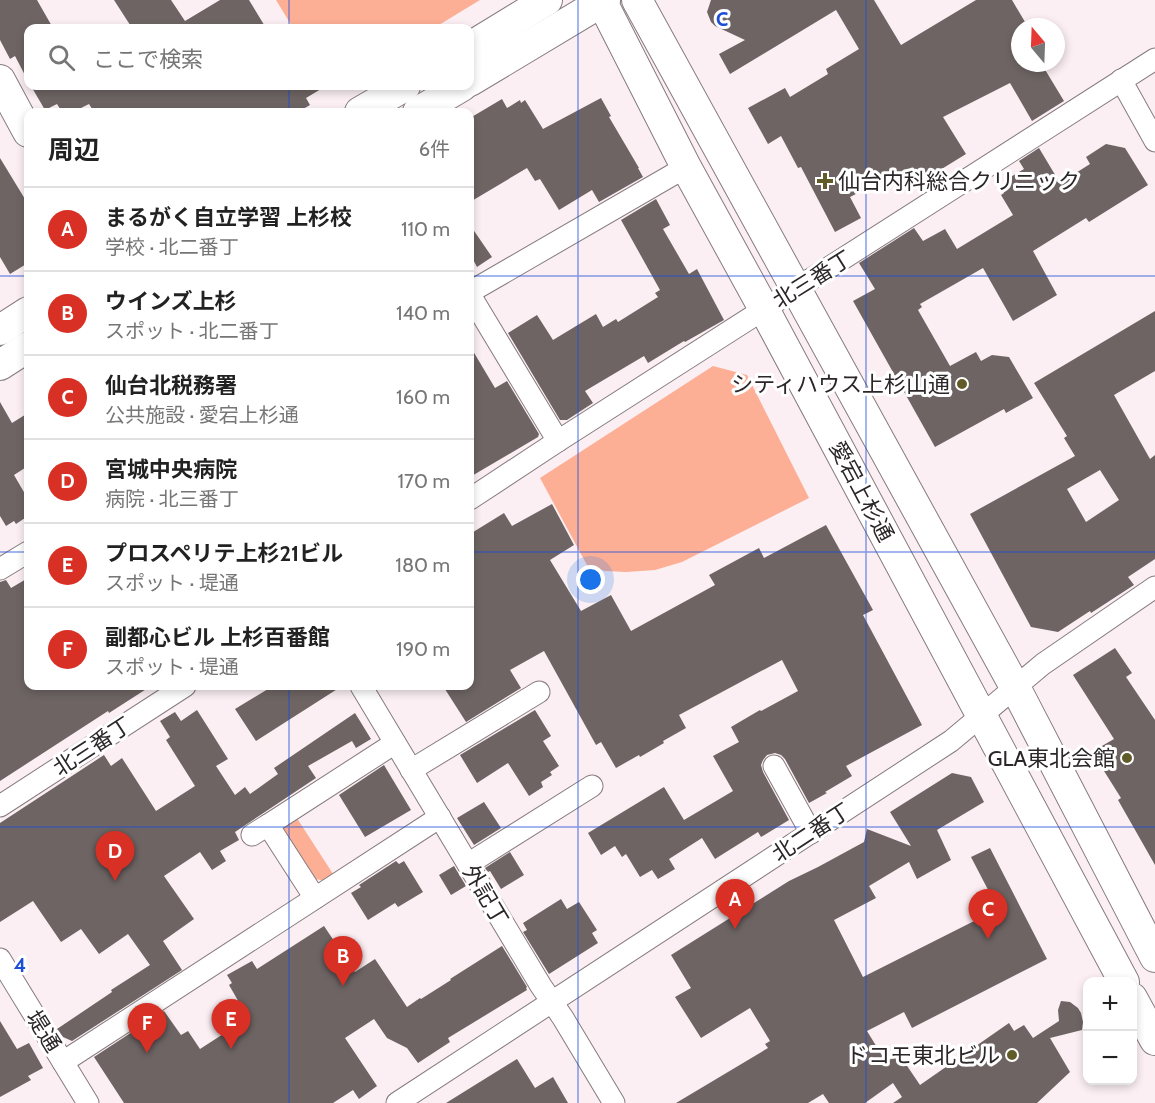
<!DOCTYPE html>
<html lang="ja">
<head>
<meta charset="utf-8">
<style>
	:root { --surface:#fff; --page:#f2f2f2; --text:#222; --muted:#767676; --line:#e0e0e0; --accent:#d93025 }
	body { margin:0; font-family:Cabin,"Noto Sans JP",sans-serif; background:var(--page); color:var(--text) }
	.controls { position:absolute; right:18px; bottom:18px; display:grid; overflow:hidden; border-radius:12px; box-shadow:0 3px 9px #0003 }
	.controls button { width:54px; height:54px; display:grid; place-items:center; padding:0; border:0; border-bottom:2px solid var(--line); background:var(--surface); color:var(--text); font:30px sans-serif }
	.compass { position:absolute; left:1011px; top:18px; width:54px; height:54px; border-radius:50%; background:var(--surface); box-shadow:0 3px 9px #0003; rotate:341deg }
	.you { position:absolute; left:591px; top:580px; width:21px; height:21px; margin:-15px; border:4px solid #fff; border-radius:50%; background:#1a73e8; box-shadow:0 0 0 9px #1a73e833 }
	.badge { display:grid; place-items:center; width:39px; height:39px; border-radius:50%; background:var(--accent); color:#fff; font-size:20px; font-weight:700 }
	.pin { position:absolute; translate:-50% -50px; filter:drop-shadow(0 2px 3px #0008) }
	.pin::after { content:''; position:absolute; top:32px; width:21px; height:18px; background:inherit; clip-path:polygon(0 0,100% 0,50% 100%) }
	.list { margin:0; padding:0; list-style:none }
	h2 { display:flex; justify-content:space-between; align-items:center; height:78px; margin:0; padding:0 24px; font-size:26px }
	h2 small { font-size:20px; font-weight:400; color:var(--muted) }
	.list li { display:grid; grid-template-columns:39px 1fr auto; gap:18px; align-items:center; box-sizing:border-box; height:84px; padding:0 24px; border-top:2px solid var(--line) }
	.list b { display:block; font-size:22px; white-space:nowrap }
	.list p { margin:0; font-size:20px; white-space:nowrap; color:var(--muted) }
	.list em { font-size:20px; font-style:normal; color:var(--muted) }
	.icon { flex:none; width:33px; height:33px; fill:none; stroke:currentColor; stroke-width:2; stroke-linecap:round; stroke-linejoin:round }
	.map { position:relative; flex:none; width:1155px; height:1103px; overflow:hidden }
	.search { position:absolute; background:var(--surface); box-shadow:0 3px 9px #0003; left:24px; top:24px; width:450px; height:66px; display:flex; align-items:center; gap:15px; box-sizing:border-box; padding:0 21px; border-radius:12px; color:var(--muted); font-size:22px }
	.panel { position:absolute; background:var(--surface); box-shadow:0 3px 9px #0003; left:24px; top:108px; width:450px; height:582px; border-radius:12px }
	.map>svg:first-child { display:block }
	.green { fill:#fdaf96 }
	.building { fill:#6e6464; fill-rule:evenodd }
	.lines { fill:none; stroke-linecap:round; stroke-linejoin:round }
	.street-casing { stroke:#867b7f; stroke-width:23 }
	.secondary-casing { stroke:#867b7f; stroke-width:32 }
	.street { stroke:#fff; stroke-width:21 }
	.secondary { stroke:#fff; stroke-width:30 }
	.grid { fill:none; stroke:#1d4ed8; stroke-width:1.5; stroke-opacity:0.55 }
	.poi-dot { fill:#605b27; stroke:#fff; stroke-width:2 }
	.labels { text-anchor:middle; stroke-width:6; stroke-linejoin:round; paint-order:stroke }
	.poi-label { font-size:22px; fill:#2b2628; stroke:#fff; text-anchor:end }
	.street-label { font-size:22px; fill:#2b2628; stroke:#fff }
	.grid-label { font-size:20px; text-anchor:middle; font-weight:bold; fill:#1d4ed8; stroke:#fff; stroke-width:6; stroke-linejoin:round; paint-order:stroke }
</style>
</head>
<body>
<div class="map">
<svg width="1155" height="1103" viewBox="0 0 1155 1103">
	<rect width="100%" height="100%" fill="#fbeff3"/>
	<g class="green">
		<path d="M276,0H480L434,28H293Z"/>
		<path d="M713,366L747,375L809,498L682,562L655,570L626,572L605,571L588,567L540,478Z"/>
		<path d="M293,812L335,877L326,881L315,879L277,823Z"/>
	</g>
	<g class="building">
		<path d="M0,0H37L53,28H28V81L15,56L10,59L0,40Z"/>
		<path d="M114,0H171L185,21L220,0H249L266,28H132Z"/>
		<path d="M711,0H874L901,45L976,0H1012L1028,27H1020V63H1041L1064,101L1032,121L1010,83L943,117L966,154L906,191L895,174L850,197L861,218L835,232L801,167L798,168L781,136L768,144L748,108L785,88L790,97L828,74L826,69L859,49L836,10L730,74L719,54L745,40L715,26L711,22L707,12Z"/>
		<path d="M31,86H326L306,98L310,105L298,112H94L89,104L73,112H62L57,104L45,110Z"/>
		<path d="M601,98L611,116L609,117L639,168H638L643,177L599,202L592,190L559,210L540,179L535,181L527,168L470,202V118L502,99L507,108L520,100L521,103L525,100L543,129Z"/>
		<path d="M1106,144L1125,148L1148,185L1089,222L1086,218L1033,251L1057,295L1013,321L983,268L920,304L922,307L918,310L950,366L976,352L981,361L992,355L1009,357L1033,398L1006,413L1004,409L935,447L853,301L875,289L859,263L914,228L923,241L945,229L957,249L1013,215L1001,195L1004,193L1002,189L1006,186L1004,181L1024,169L1019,161L1039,148L1060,183L1090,164L1086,157Z"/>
		<path d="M0,158L28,204V263L10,274L0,257Z"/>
		<path d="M656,199L670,225L663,229L689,274L697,269L724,320L685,342L684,341L648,363L644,356L585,391L593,403L567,420H560L508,333L537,315L553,340L596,314L603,327L616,319L618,322L658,297L655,293L660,290L621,220Z"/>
		<path d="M470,225L492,257L477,267L470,254Z"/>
		<path d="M1155,311V371L1114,395L1150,459L1155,455V559L1128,577L1134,585L1091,613L1090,611L1058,632L1031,627L970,514L1075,456L1064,438L1067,436L1034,383ZM1100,470L1119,500L1086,522L1067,489Z"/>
		<path d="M470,346L495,388L507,381L539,434L538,437L470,477Z"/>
		<path d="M0,402L12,423L28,413V466L14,475L28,499V516L16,524L14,521L6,526L0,516Z"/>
		<path d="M552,504L574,545L550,560L581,611L611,595L631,631L715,585L709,575L759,548L764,558L826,525L873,610L863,615L922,725L846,766L852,776L825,792L827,793L809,803L785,759L781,755L775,753L767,755L763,760L761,765L763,772L789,820L761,837L758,832L715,859L702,838L669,859L675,869L658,879L652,870L640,877L626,854L622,857L615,846L601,855L588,833L664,787L684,820L733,791L713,756L739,742L731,727L760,710L761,711L798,691L782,660L679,715L686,728L663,741L664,743L640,757L639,755L616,768L601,742L596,745L544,651L510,670L521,688L466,722L443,686H470V534L504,513L512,526Z"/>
		<path d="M28,578V686H151L109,713L108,711L0,781V582L6,580L11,588Z"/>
		<path d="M1115,648L1132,673L1126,677L1155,720V865L1118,800L1121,798L1104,771L1107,769L1095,750L1114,739L1073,675Z"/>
		<path d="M273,686H342L256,741L235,709Z"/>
		<path d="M197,710L228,759L216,766L235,795L245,787L250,794L278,774L274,768L355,713L371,739L356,748L352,741L308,766L316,778L235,832L239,840L220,851L226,861L212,870L200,852L164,876L194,919L163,941L182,970L72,1041L63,1037L57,1029L112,992L111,990L150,965L128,934L99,954L81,929L61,942L33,901L0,922V823L104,755L111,766L122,758L156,811L195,786L166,740L170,737L160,721L175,712L181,721Z"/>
		<path d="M535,710L551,736L543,741L559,766L550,772L552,775L541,782L543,787L529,796L508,763L477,783L460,755Z"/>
		<path d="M384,765L411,810L365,837L339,795Z"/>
		<path d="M952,773L971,777L984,802L937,830L951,860L917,879L909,862L869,886L876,898L834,920L863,977L998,909L971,857L990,848L1047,959L912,1028L904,1012L867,1031L886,1062L899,1054L920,1085L1009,1023L1014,1031L1024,1025L1033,1038L1059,1021L1058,1010L1061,1001L1070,1002L1078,1008L1081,1013L1083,1022L1082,1030L1050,1038L1070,1072L1037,1103H893L902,1097L893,1083L865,1103H829L823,1094L808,1103H676L768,1048L765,1044L770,1041L750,1008L701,1038L675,997L691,988L671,955L789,881L818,867L864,842L867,829L911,846L890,812Z"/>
		<path d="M484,802L501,828L474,845L457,818Z"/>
		<path d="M510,852L524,875L501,889L490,871L488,872L485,868Z"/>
		<path d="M396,861L399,864L404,861L423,892L398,907L395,903L368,920L351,893L361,887L359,885Z"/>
		<path d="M454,866L466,886L451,895L439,875Z"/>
		<path d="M561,899L567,909L579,902L597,930L592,933L598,943L549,974L523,932L527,930L523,923Z"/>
		<path d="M324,926L355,972L375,959L407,1007L420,998L421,999L451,980L450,979L502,946L527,987L526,988L527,990L448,1038L450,1042L418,1063L407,1048L387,1038L374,1019L345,1038L377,1086L359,1099L353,1090L333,1103H124L94,1057L164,1011L181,1035L188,1031L200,1049L248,1018L229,985L232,983L227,975L252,961L257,969Z"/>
		<path d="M0,1021L17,1049L29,1043L43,1068L28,1076L31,1080L0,1097Z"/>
		<path d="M517,1059L535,1088L553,1077L568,1103H446Z"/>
	</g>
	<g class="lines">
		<defs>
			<g id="street">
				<path d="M1121,80L1155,141"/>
				<path d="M470,292L686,167"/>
				<path d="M470,295L558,441"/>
				<path d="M470,499L558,441L1155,59"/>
				<path d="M0,569L28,552"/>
				<path d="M361,686L541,986L563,1018L614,1103"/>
				<path d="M774,766L811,833"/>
				<path d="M411,770L539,692"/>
				<path d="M0,806L185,686"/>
				<path d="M252,835L268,825"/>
				<path d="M468,864L592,786"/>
				<path d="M315,898L268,825L395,743"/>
				<path d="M0,959L88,1103"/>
				<path d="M63,1062L440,817"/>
				<path d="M397,1103L951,741L1043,664L1155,587"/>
			</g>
			<g id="secondary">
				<path d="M601,0L686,167L764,309L1124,982"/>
				<path d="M637,0L1015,687L1155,957"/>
				<path d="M470,47L547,0"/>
				<path d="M0,80L28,132"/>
				<path d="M470,81L605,0"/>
				<path d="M360,112L405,86"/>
				<path d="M418,112L462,86"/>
				<path d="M0,330L28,312"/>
				<path d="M0,365L28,347"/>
				<path d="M1132,998L1155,1040"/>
			</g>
		</defs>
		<use href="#street" class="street-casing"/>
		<use href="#secondary" class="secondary-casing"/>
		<use href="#street" class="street"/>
		<use href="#secondary" class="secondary"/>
	</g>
	<path class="grid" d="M289,0V28M578,0V1103M866,0V1103M289,86V112M0,276H28M470,276H1155M0,552H28M470,552H1155M289,686V1103M0,827H1155"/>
	<g class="poi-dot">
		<path d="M822 172h6v6h6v6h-6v6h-6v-6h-6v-6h6z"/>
		<circle cx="962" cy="384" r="6"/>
		<circle cx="1127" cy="758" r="6"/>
		<circle cx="1012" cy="1055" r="6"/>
	</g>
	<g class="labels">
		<g class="poi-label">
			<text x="838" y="189" text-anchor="start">仙台内科総合クリニック</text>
			<text x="950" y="392">シティハウス上杉山通</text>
			<text x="1115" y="766">GLA東北会館</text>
			<text x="1000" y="1063">ドコモ東北ビル</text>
		</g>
		<g class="street-label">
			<text transform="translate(812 279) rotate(-32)" y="8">北三番丁</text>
			<text transform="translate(862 491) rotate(62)" y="8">愛宕上杉通</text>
			<text transform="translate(92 746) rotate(-33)" y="8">北三番丁</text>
			<text transform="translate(811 832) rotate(-33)" y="8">北二番丁</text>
			<text transform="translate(486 895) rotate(59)" y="8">外記丁</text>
			<text transform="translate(44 1031) rotate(58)" y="8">堤通</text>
		</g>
	</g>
	<g class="grid-label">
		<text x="722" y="26">C</text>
		<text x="20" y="972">4</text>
	</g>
</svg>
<div class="controls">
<button>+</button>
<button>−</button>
</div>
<svg class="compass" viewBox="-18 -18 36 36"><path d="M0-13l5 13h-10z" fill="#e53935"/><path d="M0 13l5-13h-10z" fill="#767676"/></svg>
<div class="you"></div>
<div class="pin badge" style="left:735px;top:929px">A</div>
<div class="pin badge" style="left:343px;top:986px">B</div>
<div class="pin badge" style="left:988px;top:939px">C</div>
<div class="pin badge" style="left:115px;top:881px">D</div>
<div class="pin badge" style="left:231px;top:1049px">E</div>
<div class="pin badge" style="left:147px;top:1053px">F</div>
<div class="search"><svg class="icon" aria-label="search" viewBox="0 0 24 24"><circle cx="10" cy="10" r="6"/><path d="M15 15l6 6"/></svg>ここで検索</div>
<section class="panel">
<h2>周辺<small>6件</small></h2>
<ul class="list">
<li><span class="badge">A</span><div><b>まるがく自立学習 上杉校</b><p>学校 · 北二番丁</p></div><em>110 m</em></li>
<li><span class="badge">B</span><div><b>ウインズ上杉</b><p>スポット · 北二番丁</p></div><em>140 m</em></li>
<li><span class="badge">C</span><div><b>仙台北税務署</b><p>公共施設 · 愛宕上杉通</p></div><em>160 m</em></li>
<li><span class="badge">D</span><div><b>宮城中央病院</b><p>病院 · 北三番丁</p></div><em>170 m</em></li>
<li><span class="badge">E</span><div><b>プロスペリテ上杉21ビル</b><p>スポット · 堤通</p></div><em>180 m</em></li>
<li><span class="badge">F</span><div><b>副都心ビル 上杉百番館</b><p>スポット · 堤通</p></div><em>190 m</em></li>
</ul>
</section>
</div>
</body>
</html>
